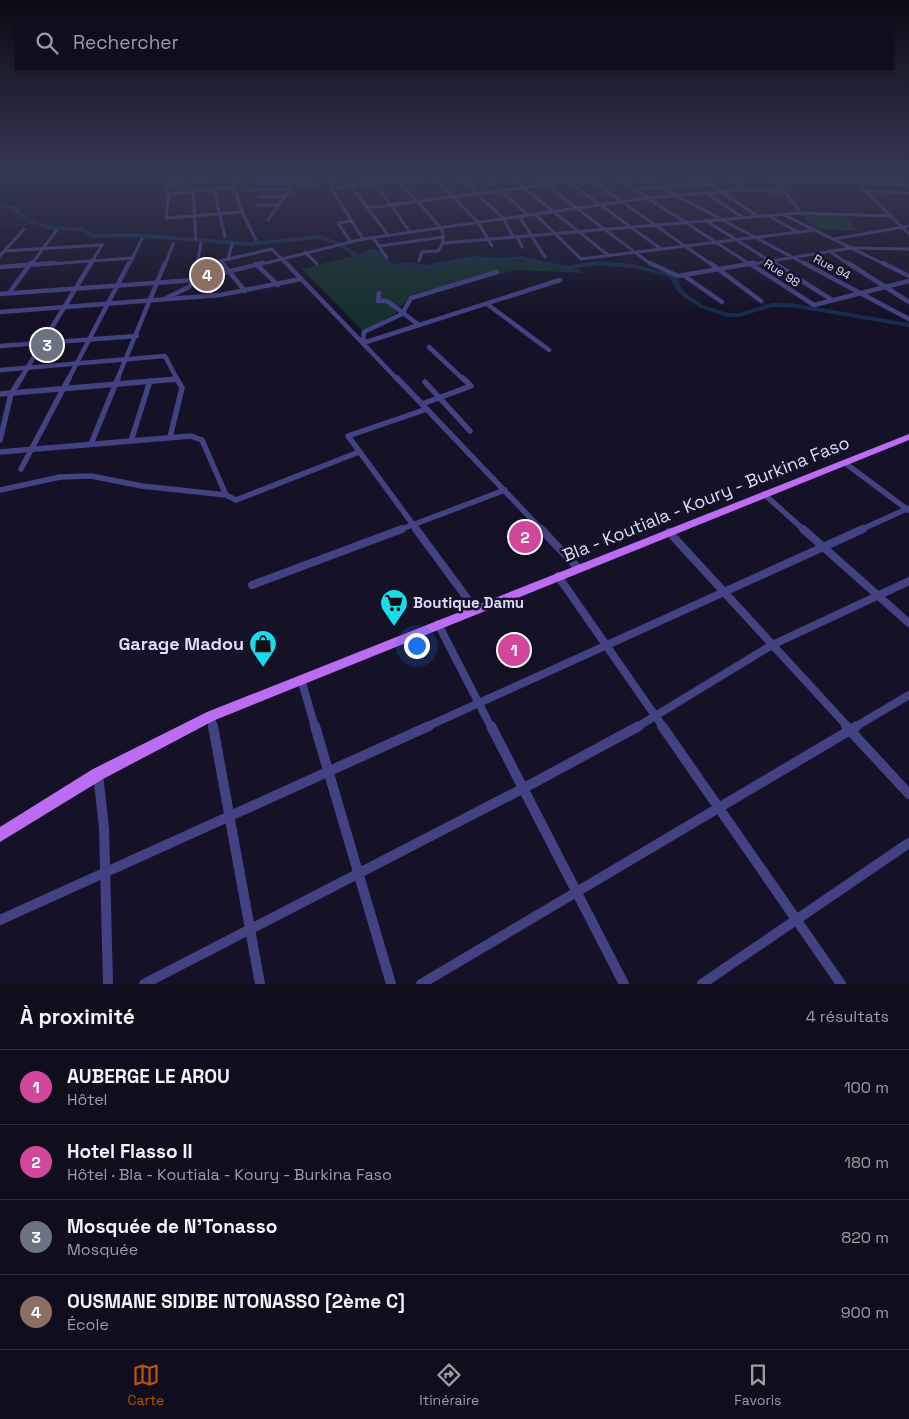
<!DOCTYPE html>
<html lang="fr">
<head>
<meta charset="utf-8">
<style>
	:root { --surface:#100e1d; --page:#191726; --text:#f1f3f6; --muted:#9c9ca4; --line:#302e3b; --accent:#b45309 }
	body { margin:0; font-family:"Space Grotesk",sans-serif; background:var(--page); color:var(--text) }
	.you { position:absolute; left:416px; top:645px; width:18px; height:18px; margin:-12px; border:4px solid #fff; border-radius:50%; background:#1a73e8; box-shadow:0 0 0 8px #1a73e833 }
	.badge { display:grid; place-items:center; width:32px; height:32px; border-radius:50%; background:var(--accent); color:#fff; font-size:16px; font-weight:700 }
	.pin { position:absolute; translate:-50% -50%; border:2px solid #fff; box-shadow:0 1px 5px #0006 }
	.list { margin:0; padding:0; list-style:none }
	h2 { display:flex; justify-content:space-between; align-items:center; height:65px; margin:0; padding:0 20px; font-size:21px }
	h2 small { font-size:16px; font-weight:400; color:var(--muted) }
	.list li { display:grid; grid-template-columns:32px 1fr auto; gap:15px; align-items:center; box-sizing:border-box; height:75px; padding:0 20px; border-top:1px solid var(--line) }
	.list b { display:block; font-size:19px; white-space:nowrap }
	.list p { margin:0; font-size:16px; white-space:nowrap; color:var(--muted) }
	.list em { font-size:16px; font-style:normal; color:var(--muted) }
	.icon { flex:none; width:28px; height:28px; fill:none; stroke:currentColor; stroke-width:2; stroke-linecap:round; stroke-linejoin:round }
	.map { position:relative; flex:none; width:909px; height:984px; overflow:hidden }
	.search { position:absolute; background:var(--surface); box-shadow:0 1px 4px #0004; left:15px; right:15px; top:15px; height:55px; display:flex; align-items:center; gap:12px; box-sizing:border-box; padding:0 18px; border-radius:0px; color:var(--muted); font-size:19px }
	.sheet { height:365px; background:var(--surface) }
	nav { display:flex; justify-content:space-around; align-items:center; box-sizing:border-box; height:70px; border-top:1px solid var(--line); background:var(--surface); font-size:14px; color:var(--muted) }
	nav a { display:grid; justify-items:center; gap:2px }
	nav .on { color:var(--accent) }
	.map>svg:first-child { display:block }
	.green { fill:#16302e }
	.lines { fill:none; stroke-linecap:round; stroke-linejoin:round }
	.stream { stroke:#162c4d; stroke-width:1 }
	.river { fill:#162c4d; fill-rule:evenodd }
	.minor-far4 { stroke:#424181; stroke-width:3 }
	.minor-far3 { stroke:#424181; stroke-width:4.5 }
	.minor-far2 { stroke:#424181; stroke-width:5.5 }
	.minor-far1 { stroke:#424181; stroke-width:8 }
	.minor { stroke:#424181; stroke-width:10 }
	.major { fill:#bc6cf2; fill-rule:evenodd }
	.labels { text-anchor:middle; stroke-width:5; stroke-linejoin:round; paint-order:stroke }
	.far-street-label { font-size:12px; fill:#dedbfc; stroke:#151227 }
	.poi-label { font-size:15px; font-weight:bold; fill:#dedbfc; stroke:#151227; text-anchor:start }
	.near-street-label { font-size:18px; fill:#dedbfc; stroke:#151227 }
	.near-poi-label { font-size:18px; font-weight:bold; fill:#dedbfc; stroke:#151227; text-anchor:end }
</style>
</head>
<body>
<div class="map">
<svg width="909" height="984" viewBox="0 0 909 984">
	<rect width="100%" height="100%" fill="#151227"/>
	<g class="green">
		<path d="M800,213L844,215L858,231L816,229Z"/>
		<path d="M371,252H376L396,265L426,268L476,258L530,262L565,269H579L583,273L516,270L412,294L395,314L363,331L302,269L349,257H364Z"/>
	</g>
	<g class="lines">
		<g class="stream">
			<path d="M0,227L34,223"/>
			<path d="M761,302L767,306"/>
		</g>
		<path class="river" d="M0,203L17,207L19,211L36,222L52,226L81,227L93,234L132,233L250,242L320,235L342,243L358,255L362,254L369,249L380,250L392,263L396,264L410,262L426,265L473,256L497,258L521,256L566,266L595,261L633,264L671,274L678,280L681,288L689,296L703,305L728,313H739L772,303H791L909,323V327L791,307H772L739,317H727L699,307L685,298L676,290L672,281L667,276L633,268L595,265L566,270L521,260L497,262L473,260L426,269L410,266L395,268L388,265L376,253H371L366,257L357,259L338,245L320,239L250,246L132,237L92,238L80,231L52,230L32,224L15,213L13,209L0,207Z"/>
		<g class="minor-far4">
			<path d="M184,176L167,190L169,194L166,218L242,212"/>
			<path d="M190,176L199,177"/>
			<path d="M231,176L242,212L256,240"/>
			<path d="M331,176V188L363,239"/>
			<path d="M432,176L478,222L492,246"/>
			<path d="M458,176L504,219L513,237"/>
			<path d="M484,176L528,215"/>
			<path d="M509,176L608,255"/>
			<path d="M534,176L652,265"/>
			<path d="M561,176L661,249"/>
			<path d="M614,176L751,265"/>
			<path d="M640,176L807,265"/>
			<path d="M669,176L670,179"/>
			<path d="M697,176L756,215"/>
			<path d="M732,176L742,190"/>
			<path d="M763,176L909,186"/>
			<path d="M773,176L801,213"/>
			<path d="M850,176L909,234"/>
			<path d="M893,176L909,177"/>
			<path d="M894,176L904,185"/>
			<path d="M587,177L712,265"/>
			<path d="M683,178H700"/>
			<path d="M399,181L441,228C445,237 444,244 438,251L422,252L419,261"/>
			<path d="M256,183L317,185"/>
			<path d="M375,183L410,232"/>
			<path d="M351,186L388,235"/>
			<path d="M331,188L432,177"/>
			<path d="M214,189L225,237"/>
			<path d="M634,189L709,184"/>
			<path d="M200,190L199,177L205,176"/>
			<path d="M248,190L292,189"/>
			<path d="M862,190L909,193"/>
			<path d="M193,191L196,239"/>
			<path d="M706,193L742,217"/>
			<path d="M169,194L234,187"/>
			<path d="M261,197L285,196"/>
			<path d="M256,205H278"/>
			<path d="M368,208L590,179"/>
			<path d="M535,214L581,259L815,230"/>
			<path d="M784,215L886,265"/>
			<path d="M519,216L545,257"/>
			<path d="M769,216L798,232"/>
			<path d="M268,220L299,176"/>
			<path d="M705,220L776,265"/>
			<path d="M517,236L522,247"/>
			<path d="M373,237L387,258"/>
			<path d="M834,239L909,226"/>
			<path d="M350,241L338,223L352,221"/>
			<path d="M444,243L801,213L891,216"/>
			<path d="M379,246L444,237"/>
			<path d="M4,251L102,245"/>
			<path d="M829,251L850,265"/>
			<path d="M305,252L317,264"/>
			<path d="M0,256L24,229"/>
			<path d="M228,259L232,244"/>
			<path d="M31,265L56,231"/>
			<path d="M35,265L132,258"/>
			<path d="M90,265L102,245"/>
			<path d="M129,265L142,239"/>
			<path d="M165,265L173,244"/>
			<path d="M197,265L201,243"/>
			<path d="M223,265L220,261L272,249L287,265"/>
			<path d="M258,265L363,239L648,198L742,190L784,191"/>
			<path d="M747,265L851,248L909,249"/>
		</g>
		<g class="minor-far3">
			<path d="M198,263L195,280L214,296"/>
			<path d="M222,263L245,291"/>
			<path d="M286,263L398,380"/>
			<path d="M650,263L678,276L754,263"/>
			<path d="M710,263L761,301"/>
			<path d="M749,263L814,305L909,281"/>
			<path d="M774,263L832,300"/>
			<path d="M804,263L909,319"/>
			<path d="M848,263L909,302"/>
			<path d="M883,263L909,276"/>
			<path d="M256,264L278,285"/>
			<path d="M0,267L54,263"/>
			<path d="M497,272L411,298L402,314L364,332L363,343L560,280"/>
			<path d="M683,275L722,302"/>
			<path d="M9,293L31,263"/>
			<path d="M379,293L378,301H387L419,325"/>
			<path d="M0,294L195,280L263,263"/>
			<path d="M166,298L189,287L192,284L190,280"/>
			<path d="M487,304L549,350"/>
			<path d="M0,312L220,295L301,279"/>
			<path d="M0,346L137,336"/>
			<path d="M429,347L464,380"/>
			<path d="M0,370L165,356L177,379"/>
			<path d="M20,380L91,263"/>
			<path d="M68,380L129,263"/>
			<path d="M117,380L165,263"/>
			<path d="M171,380H177"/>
		</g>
		<g class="minor-far2">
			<path d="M397,378L542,530"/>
			<path d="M425,382L470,431"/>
			<path d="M0,394L177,379L182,388L170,437"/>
			<path d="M422,404L471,386L463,378"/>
			<path d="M0,440L11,394L21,378"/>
			<path d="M131,441L150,381"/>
			<path d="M91,444L118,378"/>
			<path d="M0,452L191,436L202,440L226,495L236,500L359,452"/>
			<path d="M845,463L908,510"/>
			<path d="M21,469L69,378"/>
			<path d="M0,490L60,477L91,476L142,486L226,495"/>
			<path d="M764,494L804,530"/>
			<path d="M399,530L505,490"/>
			<path d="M417,530L348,436L427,409"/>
			<path d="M860,530L909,508"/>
		</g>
		<g class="minor-far1">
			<path d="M416,529L475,609"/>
			<path d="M541,529L578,568"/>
			<path d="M803,529L909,623"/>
			<path d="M669,532L848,727"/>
			<path d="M558,576L663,727"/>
			<path d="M252,585L402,529"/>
			<path d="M438,624L491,727"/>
			<path d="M301,679L315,727"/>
			<path d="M211,716L213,727"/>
			<path d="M426,727L863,529"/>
			<path d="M637,727L772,645L909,581"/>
			<path d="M855,727L909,695"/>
		</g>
		<g class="minor">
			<path d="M213,726L260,984"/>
			<path d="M315,726L391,984"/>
			<path d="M491,726L624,984"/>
			<path d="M662,726L841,984"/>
			<path d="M846,726L909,794"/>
			<path d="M98,774L104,828L108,984"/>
			<path d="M0,920L429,726"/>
			<path d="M144,984L524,788L639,726"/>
			<path d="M421,984L857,726"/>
			<path d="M702,984L909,843"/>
		</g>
		<path class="major" d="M909,434V440L215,720L103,779L0,842V827L93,769L207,712Z"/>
	</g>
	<linearGradient id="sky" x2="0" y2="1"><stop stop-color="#0c0a15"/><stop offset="0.56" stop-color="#353952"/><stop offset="1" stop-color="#353952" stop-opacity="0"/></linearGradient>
	<rect width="909" height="314" fill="url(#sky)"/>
	<defs>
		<symbol id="supermarket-pin" viewBox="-11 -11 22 30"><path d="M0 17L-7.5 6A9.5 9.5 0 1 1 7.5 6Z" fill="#19dcea" stroke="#151227"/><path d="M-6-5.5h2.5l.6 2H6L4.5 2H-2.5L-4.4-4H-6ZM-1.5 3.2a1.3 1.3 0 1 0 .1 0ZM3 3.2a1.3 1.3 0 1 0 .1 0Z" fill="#111"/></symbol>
		<symbol id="shop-pin" viewBox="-11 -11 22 30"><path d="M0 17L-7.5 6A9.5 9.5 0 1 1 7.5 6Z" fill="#19dcea" stroke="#151227"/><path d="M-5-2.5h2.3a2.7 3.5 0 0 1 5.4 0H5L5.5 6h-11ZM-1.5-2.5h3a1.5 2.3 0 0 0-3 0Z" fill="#111"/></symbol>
	</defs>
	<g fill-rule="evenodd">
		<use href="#supermarket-pin" x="378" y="587" width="32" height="43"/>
		<use href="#shop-pin" x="247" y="628" width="32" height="43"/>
	</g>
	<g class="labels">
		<g class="far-street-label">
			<text transform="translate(832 267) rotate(28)" y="4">Rue 94</text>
			<text transform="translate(782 273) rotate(33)" y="4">Rue 98</text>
		</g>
		<g class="poi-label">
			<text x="413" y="608">Boutique Damu</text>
		</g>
		<g class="near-street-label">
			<text transform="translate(706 499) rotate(-22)" y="6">Bla - Koutiala - Koury - Burkina Faso</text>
		</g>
		<g class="near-poi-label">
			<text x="244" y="650">Garage Madou</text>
		</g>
	</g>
</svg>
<div class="you"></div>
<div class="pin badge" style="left:514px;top:650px;background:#d1479c">1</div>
<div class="pin badge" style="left:525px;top:537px;background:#d1479c">2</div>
<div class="pin badge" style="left:47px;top:345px;background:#6b7280">3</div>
<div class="pin badge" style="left:207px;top:275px;background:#8d6e63">4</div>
<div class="search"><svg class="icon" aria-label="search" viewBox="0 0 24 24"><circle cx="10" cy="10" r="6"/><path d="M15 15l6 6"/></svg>Rechercher</div>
</div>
<section class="sheet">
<h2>À proximité<small>4 résultats</small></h2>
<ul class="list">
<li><span class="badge" style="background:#d1479c">1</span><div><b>AUBERGE LE AROU</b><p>Hôtel</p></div><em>100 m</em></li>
<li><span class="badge" style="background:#d1479c">2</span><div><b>Hotel Flasso II</b><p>Hôtel · Bla - Koutiala - Koury - Burkina Faso</p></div><em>180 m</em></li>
<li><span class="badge" style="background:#6b7280">3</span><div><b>Mosquée de N'Tonasso</b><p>Mosquée</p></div><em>820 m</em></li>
<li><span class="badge" style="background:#8d6e63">4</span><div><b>OUSMANE SIDIBE NTONASSO [2ème C]</b><p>École</p></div><em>900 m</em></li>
</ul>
</section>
<nav>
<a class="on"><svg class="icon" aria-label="map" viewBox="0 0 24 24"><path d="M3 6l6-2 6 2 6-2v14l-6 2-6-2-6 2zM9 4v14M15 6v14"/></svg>Carte</a>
<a><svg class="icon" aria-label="directions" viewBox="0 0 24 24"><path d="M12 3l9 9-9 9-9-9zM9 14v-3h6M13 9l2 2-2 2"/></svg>Itinéraire</a>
<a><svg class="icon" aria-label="saved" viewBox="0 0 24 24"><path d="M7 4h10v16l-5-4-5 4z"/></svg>Favoris</a>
</nav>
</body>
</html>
